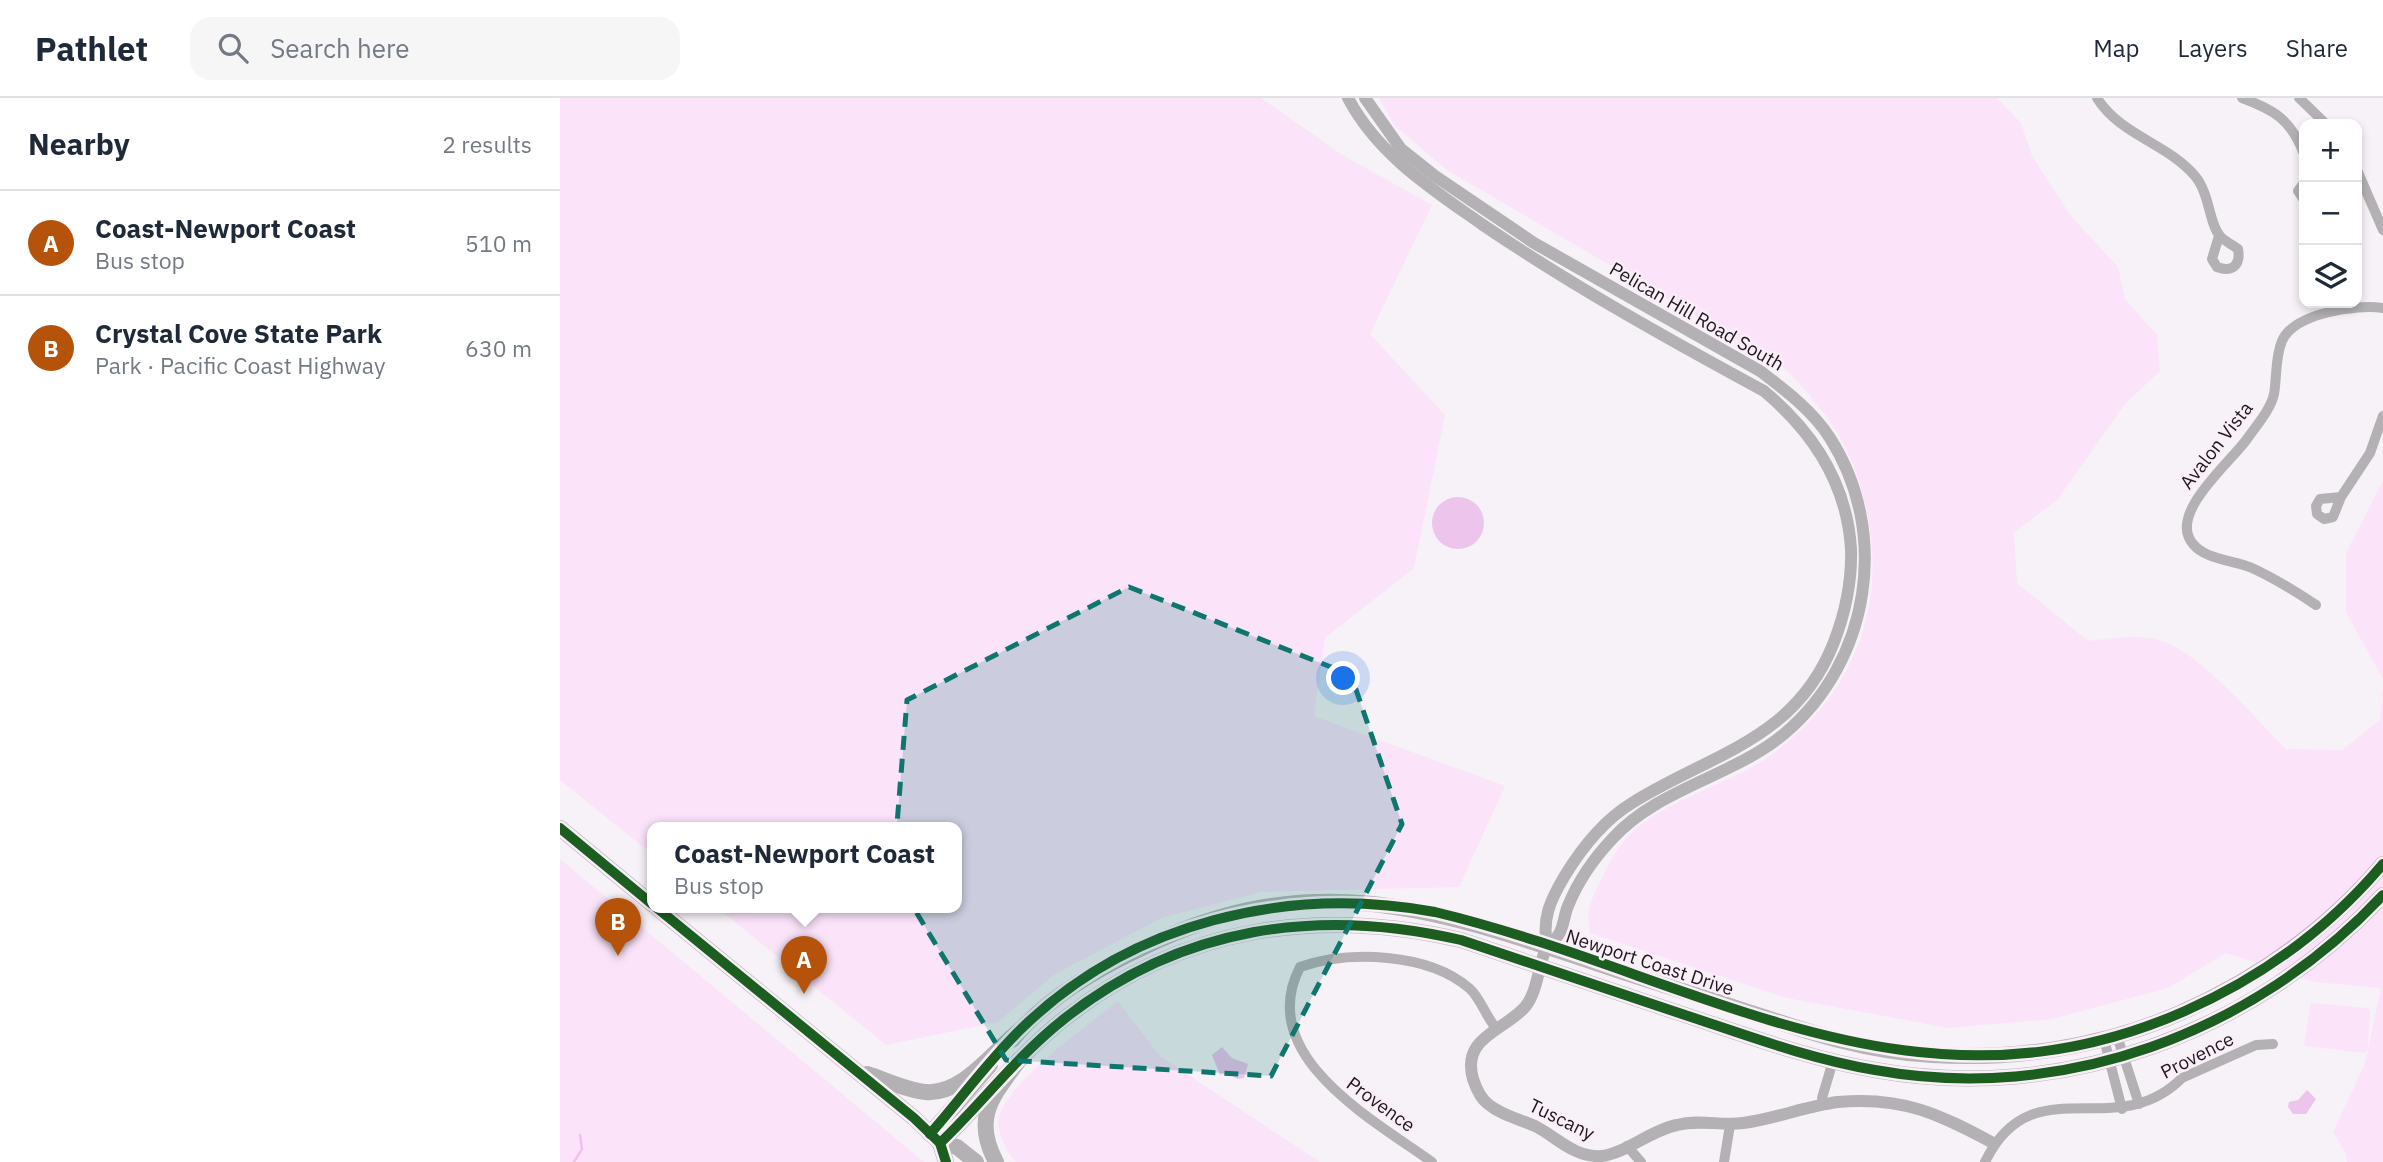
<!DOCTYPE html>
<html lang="en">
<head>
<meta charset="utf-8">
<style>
	:root { --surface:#fff; --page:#f6f6f7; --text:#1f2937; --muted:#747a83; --line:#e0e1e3; --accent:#b45309 }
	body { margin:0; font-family:"IBM Plex Sans",sans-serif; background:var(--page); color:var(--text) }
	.controls { position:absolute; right:21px; top:21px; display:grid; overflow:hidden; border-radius:14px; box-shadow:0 4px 10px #0003 }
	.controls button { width:63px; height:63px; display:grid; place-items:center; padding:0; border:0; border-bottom:2px solid var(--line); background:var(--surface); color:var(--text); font:35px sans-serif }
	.you { position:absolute; left:784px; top:581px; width:24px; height:24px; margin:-18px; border:5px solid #fff; border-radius:50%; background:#1a73e8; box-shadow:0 0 0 10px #1a73e833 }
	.badge { display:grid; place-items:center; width:46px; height:46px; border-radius:50%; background:var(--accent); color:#fff; font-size:23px; font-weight:700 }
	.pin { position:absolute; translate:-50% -58px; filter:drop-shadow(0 2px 4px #0008) }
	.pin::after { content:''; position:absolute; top:37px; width:24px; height:21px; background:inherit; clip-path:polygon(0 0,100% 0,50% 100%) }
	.popup { position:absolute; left:87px; top:724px; width:315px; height:91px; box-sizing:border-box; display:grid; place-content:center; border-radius:14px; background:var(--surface); filter:drop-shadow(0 2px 5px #0005); font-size:23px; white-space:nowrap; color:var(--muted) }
	.popup b { font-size:26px; color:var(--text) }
	.popup::after { content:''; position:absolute; left:50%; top:100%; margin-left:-14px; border:14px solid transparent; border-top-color:var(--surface) }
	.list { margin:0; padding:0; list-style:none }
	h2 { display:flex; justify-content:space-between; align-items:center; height:91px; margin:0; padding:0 28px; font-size:30px }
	h2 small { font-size:23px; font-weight:400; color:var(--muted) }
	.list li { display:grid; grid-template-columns:46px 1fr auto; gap:21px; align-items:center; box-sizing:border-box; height:105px; padding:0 28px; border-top:2px solid var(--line) }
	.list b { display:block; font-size:26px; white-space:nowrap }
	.list p { margin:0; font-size:23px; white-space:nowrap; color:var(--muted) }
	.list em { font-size:23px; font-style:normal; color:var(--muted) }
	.icon { flex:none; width:38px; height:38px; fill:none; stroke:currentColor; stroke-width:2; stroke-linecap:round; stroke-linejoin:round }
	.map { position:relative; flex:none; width:1823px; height:1064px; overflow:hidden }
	header { display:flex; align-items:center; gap:42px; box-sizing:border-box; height:98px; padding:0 35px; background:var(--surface); border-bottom:2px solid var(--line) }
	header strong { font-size:33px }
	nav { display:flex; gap:38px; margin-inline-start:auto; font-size:24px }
	.search { width:490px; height:63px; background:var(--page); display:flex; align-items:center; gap:18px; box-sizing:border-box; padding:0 24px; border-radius:21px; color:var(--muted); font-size:26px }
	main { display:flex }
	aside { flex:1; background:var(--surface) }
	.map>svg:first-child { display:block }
	.green { fill:#fbe3fa }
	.water { fill:#ecc4ec }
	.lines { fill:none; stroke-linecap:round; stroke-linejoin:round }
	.stream { stroke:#ecc4ec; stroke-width:2.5 }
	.minor { stroke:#b4b1b4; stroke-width:10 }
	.tertiary { stroke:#b4b1b4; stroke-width:12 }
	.primary { stroke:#b7b4b7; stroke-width:16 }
	.trunk { stroke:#b4b1b4; stroke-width:16 }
	.cycleway-casing { stroke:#faeff9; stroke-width:15 }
	.cycleway { stroke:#1b5e20; stroke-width:10 }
	.marked { fill:#0f766e; fill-opacity:0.2; stroke:#0f766e; stroke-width:5; stroke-dasharray:14 9; stroke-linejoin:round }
	.labels { text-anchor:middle; stroke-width:5; stroke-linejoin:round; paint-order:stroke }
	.street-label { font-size:19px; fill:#1d191d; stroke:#faeff9 }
</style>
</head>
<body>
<header>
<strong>Pathlet</strong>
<div class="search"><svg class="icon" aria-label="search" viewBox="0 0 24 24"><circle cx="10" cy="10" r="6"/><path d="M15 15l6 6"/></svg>Search here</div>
<nav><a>Map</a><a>Layers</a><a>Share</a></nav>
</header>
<main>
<aside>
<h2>Nearby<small>2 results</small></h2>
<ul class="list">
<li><span class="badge">A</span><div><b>Coast-Newport Coast</b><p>Bus stop</p></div><em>510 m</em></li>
<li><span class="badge">B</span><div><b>Crystal Cove State Park</b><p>Park · Pacific Coast Highway</p></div><em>630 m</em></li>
</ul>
</aside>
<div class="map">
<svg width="1823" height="1064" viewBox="0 0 1823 1064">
	<rect width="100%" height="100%" fill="#f7f2f7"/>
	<g class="green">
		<path d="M0,0H701L784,58L872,107L810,236L885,317L854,470L765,540L754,618L945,688L899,789L701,794L601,820L494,877L438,924L326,947L158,810H396V730H92V756L0,682Z"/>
		<path d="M819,0H1437L1461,25L1472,58L1511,118L1558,169L1565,201L1597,237L1600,273L1565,306L1498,401L1454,435L1457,485L1528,543C1551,540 1576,536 1599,542C1639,553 1695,620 1726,651L1782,652L1820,622L1823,591V1064H1787L1786,1056L1773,1034L1805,966L1808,952L1804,955L1744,948L1751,905L1808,910L1810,913L1808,951L1821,890L1755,884L1666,855L1608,890L1492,921L1388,930L1227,900L1030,835C1026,808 1031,804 1042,780C1049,766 1059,746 1070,736C1112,697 1173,687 1218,652C1285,600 1321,526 1311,440C1303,366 1274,318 1221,267L887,72L835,28Z"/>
		<path d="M1823,383V581L1786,514V455Z"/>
		<path d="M0,761L364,1064H0Z"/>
		<path d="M558,903L600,958L760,1064H456C447,1055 436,1033 439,1020C447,984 529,926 558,903Z"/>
	</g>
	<g class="water">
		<circle cx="898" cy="425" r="26"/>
		<path d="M662,949L672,960L688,966L684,980L677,981L668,975L660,977L652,957Z"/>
		<path d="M1747,992L1756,1001L1746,1016H1733L1728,1009L1729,1004L1738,1002Z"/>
	</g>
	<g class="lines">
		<path class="stream" d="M14,1064L22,1051L20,1037"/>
		<g class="minor">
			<path d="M1537,0C1561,38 1607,45 1635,78C1650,96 1649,126 1660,138C1664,143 1673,147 1678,151C1681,167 1672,175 1657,169L1652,161L1659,138"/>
			<path d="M1682,0C1715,12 1731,22 1744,56"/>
			<path d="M1739,0L1766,26"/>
			<path d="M1797,72L1823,132"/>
			<path d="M1744,85L1738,93L1744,102"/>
			<path d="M1781,399L1760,401L1756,408L1757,416L1764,421L1773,419L1781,399L1810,355L1823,318"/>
			<path d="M1756,507C1735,493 1714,480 1692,470C1674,462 1646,462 1633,446C1607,416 1670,365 1687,341C1696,328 1711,311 1714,296C1717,279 1715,259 1722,243C1734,215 1797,206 1823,210"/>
			<path d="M1557,938L1579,1006"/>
			<path d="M1544,941L1562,1011"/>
			<path d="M1265,1007L1262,1000L1273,963"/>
			<path d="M1067,1048L1081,1064"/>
			<path d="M872,1064C814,1022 694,958 740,869C789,852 868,855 909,890C920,899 926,919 936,930"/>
			<path d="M1164,1064L1170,1027"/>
			<path d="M1425,1064C1472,966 1555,1047 1622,980L1696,947L1713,946"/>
		</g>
		<g class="tertiary">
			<path d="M788,0C818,57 872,91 923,127C1013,188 1108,241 1204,293C1253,334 1287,385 1291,451C1292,484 1286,513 1274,544C1236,642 1152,655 1072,705C1044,722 1021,751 1004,779C990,803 982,820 987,848"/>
			<path d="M805,0L841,51L875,78L974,145L1200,273C1225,292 1253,313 1270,340C1330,434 1311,563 1224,636C1172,679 1099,690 1053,740C1035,759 1018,783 1008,808C1004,817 1004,828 999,836C995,843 989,846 985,853C978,870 977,895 965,909C944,933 901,939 913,981C916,990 920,1000 928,1006C941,1017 959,1021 975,1028C997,1039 1014,1060 1042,1058C1064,1056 1091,1032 1117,1027C1139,1021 1161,1028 1183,1025C1215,1021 1246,1008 1278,1004C1342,998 1379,1016 1433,1045"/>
		</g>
		<g class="primary">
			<path d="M452,942C486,900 538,870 586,848C748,770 867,808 1027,862C1076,879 1127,894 1176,910C1240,931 1304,954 1372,957C1456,962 1543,949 1620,915C1699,880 1767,832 1823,766"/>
			<path d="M370,1036L430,967"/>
			<path d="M380,1045C422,1005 457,958 504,921C621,828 759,809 901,842C975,867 1048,891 1122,916C1186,937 1249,961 1315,972C1503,1006 1694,935 1823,797"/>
		</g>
		<g class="trunk">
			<path d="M0,730L92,806"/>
			<path d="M97,810L354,1020L380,1045L386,1064"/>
			<path d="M307,976C326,982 346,992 366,994C403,997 433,953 460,932"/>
			<path d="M380,1045L397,1049L416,1064"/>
			<path d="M436,1064C412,1019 433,998 459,962"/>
		</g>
		<defs>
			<g id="cycleway">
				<path d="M0,730L92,806"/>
				<path d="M97,810L354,1020L380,1045L386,1064"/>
				<path d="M370,1036C400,1002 428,963 461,931C570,824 727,787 875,814C1135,876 1351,1034 1625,913C1702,879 1769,830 1823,766"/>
				<path d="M380,1045C422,1005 457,958 504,921C621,828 759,809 901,842C975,867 1048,891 1122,916C1186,937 1249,961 1315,972C1503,1006 1694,935 1823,797"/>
			</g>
		</defs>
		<use href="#cycleway" class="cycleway-casing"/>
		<use href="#cycleway" class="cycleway"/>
	</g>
	<path class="marked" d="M569,489L791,577L842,726L711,978L446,962L333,776L347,602Z"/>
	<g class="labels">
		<g class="street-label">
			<text transform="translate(1137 218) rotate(30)" y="7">Pelican Hill Road South</text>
			<text transform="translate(1656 347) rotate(-52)" y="7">Avalon Vista</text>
			<text transform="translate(1090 864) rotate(18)" y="7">Newport Coast Drive</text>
			<text transform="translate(1637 957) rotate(-27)" y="7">Provence</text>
			<text transform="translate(821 1006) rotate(36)" y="7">Provence</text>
			<text transform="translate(1002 1021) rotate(26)" y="7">Tuscany</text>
		</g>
	</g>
</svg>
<div class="controls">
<button>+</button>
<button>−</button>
<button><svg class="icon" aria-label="layers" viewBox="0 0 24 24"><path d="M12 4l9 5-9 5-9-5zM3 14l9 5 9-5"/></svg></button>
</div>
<div class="you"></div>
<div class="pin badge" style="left:244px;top:896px">A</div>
<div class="popup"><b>Coast-Newport Coast</b>Bus stop</div>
<div class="pin badge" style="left:58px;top:858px">B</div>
</div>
</main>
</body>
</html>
